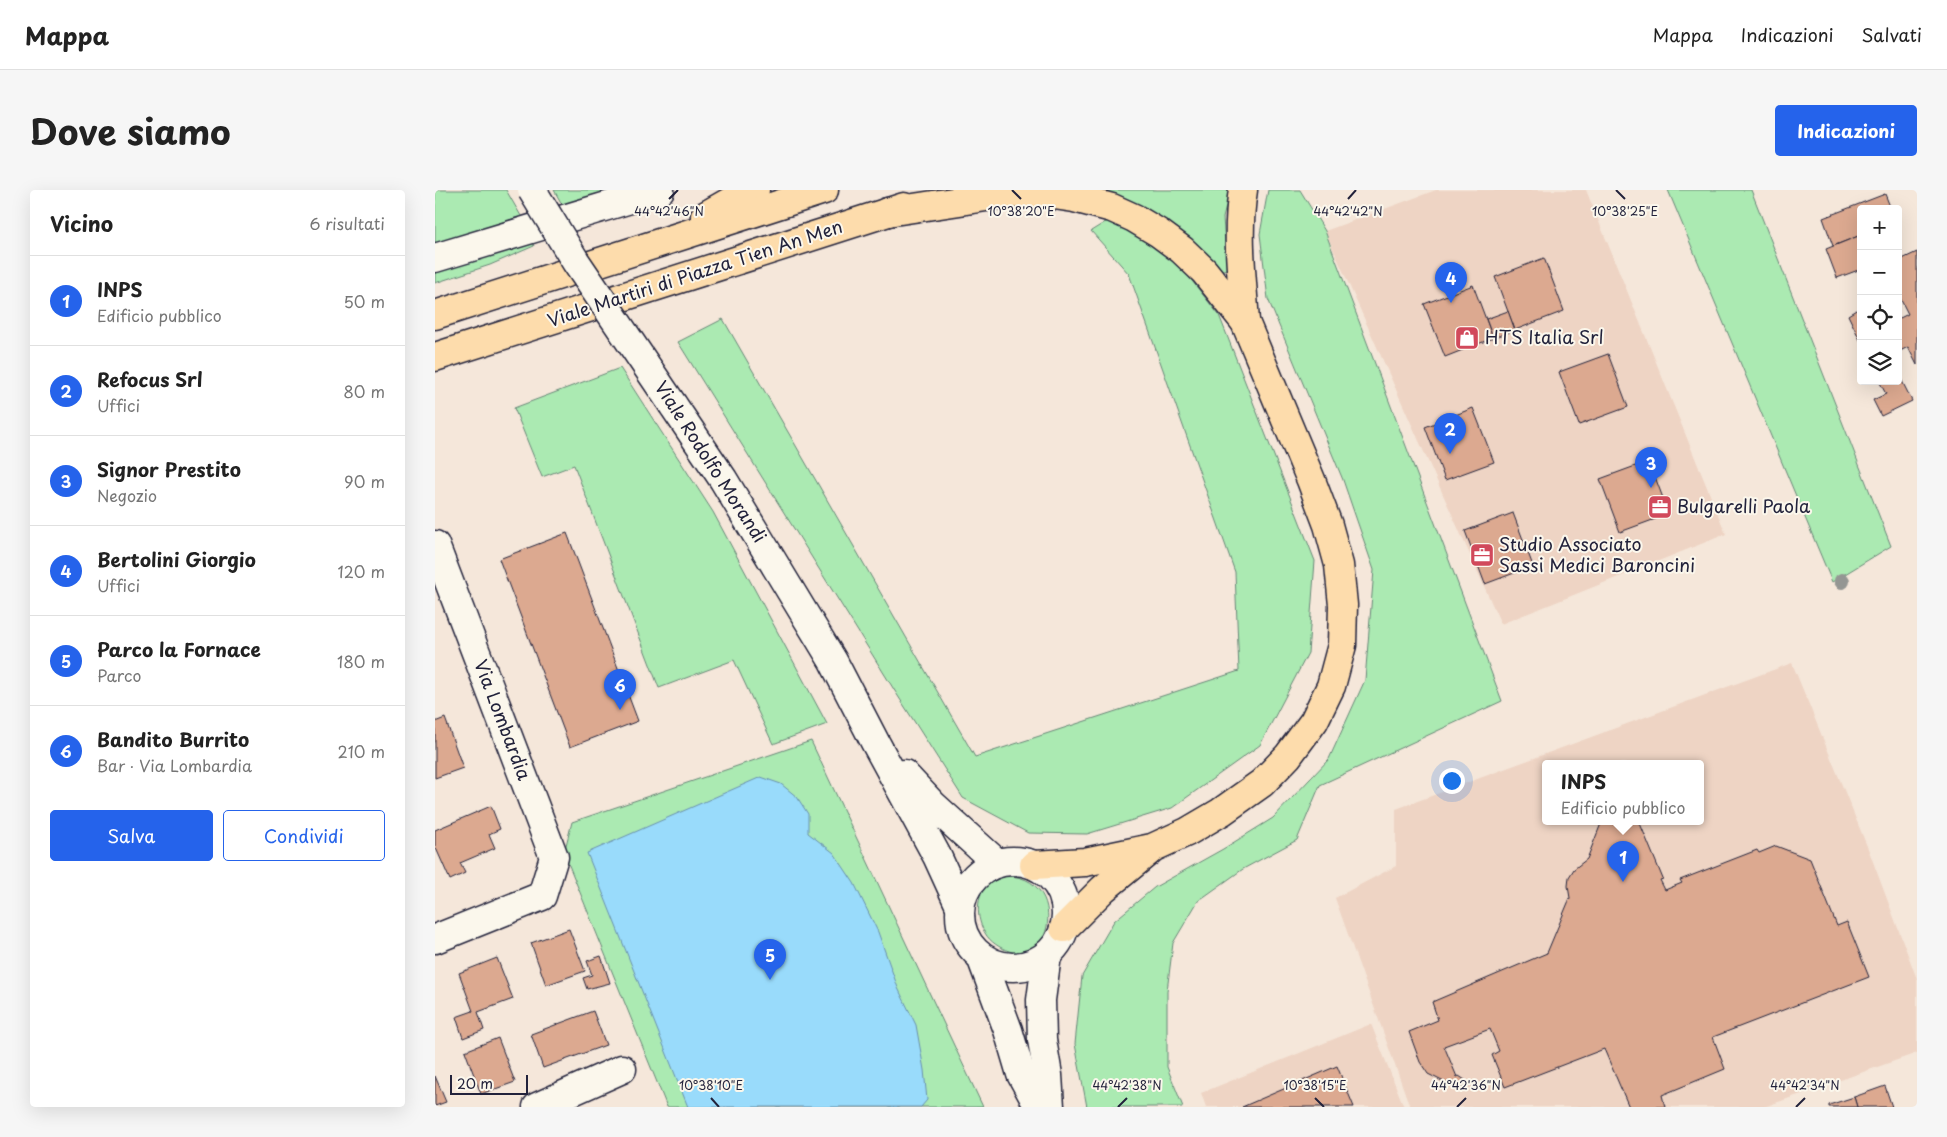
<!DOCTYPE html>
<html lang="it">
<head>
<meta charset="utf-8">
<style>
	:root { --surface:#fff; --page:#f6f6f6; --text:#222; --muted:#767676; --line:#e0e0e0; --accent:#2563eb }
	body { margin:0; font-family:"Playpen Sans",sans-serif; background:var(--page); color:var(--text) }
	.controls { position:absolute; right:15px; top:15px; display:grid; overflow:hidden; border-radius:5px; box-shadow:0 5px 20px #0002 }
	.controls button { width:45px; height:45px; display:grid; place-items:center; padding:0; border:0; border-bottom:1px solid var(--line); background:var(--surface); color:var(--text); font:25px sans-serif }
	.scale { position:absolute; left:15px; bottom:12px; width:78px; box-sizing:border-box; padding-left:5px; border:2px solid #22223b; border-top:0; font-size:14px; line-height:18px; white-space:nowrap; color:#22223b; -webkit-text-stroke:4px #fbf7ec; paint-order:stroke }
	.you { position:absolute; left:1016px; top:590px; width:18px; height:18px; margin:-12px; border:4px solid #fff; border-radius:50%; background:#1a73e8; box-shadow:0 0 0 8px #1a73e833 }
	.badge { display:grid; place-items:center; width:32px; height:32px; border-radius:50%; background:var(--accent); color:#fff; font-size:16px; font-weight:700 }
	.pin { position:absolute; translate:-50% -41px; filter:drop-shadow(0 1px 2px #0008) }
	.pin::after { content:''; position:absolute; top:26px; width:18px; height:15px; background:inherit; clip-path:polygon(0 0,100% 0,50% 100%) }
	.popup { position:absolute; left:1107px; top:570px; width:162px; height:65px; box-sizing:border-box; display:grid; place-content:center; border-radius:5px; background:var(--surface); filter:drop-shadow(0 1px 4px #0005); font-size:16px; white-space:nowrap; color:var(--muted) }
	.popup b { font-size:19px; color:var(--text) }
	.popup::after { content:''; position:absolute; left:50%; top:100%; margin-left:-10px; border:10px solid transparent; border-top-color:var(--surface) }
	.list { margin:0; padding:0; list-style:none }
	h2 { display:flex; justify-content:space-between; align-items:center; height:65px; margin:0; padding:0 20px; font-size:21px }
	h2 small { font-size:16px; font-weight:400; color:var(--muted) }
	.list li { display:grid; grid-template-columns:32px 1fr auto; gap:15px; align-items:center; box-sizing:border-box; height:90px; padding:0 20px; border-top:1px solid var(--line) }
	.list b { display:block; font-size:19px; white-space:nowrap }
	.list p { margin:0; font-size:16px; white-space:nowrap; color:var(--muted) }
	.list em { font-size:16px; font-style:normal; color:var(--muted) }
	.actions { display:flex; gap:10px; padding:15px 20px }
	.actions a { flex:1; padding:11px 0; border:1px solid var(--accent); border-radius:5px; text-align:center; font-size:18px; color:var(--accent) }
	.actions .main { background:var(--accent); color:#fff }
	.icon { flex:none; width:28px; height:28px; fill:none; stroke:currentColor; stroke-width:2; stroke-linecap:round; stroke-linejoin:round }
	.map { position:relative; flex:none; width:1482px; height:917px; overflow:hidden; border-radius:5px }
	header { display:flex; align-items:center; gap:30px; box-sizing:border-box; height:70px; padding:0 25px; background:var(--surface); border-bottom:1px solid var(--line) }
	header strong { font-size:24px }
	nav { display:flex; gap:28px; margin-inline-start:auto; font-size:18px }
	.intro { display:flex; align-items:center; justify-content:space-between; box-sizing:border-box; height:120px; padding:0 30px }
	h1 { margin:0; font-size:35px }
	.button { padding:12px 22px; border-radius:5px; background:var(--accent); color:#fff; font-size:18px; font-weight:700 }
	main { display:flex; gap:30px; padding:0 30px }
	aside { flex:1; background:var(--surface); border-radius:5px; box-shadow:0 5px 20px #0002 }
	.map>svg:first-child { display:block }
	.built { fill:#eed4c4; fill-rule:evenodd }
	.green { fill:#abeab2; stroke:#668676 }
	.water { fill:#99dbfb; stroke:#6991ae }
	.building { fill:#dca990; stroke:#22223b }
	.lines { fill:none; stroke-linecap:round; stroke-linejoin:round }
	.minor-casing { stroke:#22223b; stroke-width:31 }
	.highway-casing { stroke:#22223b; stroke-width:31 }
	.minor { stroke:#fbf7ec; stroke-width:28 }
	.highway { stroke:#fddcac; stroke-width:28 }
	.minor-bridge-casing { stroke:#22223b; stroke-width:31; stroke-linecap:butt }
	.minor-bridge { stroke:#fbf7ec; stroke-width:28 }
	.tree { fill:#949693 }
	.ticks { fill:none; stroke:#22223b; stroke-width:2 }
	.labels { text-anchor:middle; stroke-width:4; stroke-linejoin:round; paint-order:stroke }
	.street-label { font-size:18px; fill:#22223b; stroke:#fbf7ec }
	.poi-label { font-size:18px; fill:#22223b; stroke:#fbf7ec; text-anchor:start }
	.ticks-label { font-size:12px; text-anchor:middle; fill:#22223b; stroke:#fbf7ec; stroke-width:4; stroke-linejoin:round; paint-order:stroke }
</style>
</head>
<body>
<header>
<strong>Mappa</strong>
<nav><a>Mappa</a><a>Indicazioni</a><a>Salvati</a></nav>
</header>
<div class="intro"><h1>Dove siamo</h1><a class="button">Indicazioni</a></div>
<main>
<aside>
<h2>Vicino<small>6 risultati</small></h2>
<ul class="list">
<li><span class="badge">1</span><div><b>INPS</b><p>Edificio pubblico</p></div><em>50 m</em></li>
<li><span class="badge">2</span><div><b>Refocus Srl</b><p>Uffici</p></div><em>80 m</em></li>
<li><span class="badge">3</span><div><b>Signor Prestito</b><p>Negozio</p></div><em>90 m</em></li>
<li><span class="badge">4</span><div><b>Bertolini Giorgio</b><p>Uffici</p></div><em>120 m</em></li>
<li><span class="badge">5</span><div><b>Parco la Fornace</b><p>Parco</p></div><em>180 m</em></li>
<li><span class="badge">6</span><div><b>Bandito Burrito</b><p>Bar · Via Lombardia</p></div><em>210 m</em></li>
</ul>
<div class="actions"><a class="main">Salva</a><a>Condividi</a></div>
</aside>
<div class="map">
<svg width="1482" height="917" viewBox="0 0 1482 917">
	<rect width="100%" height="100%" fill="#f5e7da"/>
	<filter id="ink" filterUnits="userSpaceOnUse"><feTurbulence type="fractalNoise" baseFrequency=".02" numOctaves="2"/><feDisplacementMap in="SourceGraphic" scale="10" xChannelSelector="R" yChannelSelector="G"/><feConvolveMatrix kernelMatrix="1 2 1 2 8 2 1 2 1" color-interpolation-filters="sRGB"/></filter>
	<g filter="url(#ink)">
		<g class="built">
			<path d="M1001,0H1151L1291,344L1066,434L890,41Z"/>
			<path d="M1357,473L1434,661L1482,789V863L1329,917H975L900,708L961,676V619ZM1110,573H1266V631H1110Z"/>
			<path d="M936,834L969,917H771L766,903Z"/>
		</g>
		<g class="green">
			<path d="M0,0H71L86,26L0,57Z"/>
			<path d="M119,0H171L173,5L129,18Z"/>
			<path d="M664,0H795L788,28L792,79L785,81L697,14Z"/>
			<path d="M833,0H865L890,41L1067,511L885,595L862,650L808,679L763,711L738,753L732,801V877L748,917H652L640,854L647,786L679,731L720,697L788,659L838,628L894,569L930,490L939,380L908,290L833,109L825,44Z"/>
			<path d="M1233,0H1316L1456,356L1397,392Z"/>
			<path d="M677,28L738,67L784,125L880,371L873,463L825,555L737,618L652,644L593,643L528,608L463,506L243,152L288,129L540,567L804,481L800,382L694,84L656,41Z"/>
			<path d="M95,48L99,56L55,75L0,93V79Z"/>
			<path d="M185,178L278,322L392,534L338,554L299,470L224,498L139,275L107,287L79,218Z"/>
			<path d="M376,551L548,917H232L129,663L137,632Z"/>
			<path d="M572,686C632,686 620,778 574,761C565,758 555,752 550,743C541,728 540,706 554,693C559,689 566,687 572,686Z"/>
		</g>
		<path class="water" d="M326,587L346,594L362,607L373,624V643L399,663L419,693L443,742L463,798L481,835L489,880L492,910L486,917H253L152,663Z"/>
		<g class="building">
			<path d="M1450,4L1456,19H1426V45L1398,56L1388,28Z"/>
			<path d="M1426,45V79L1402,88L1391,59Z"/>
			<path d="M1482,62V175L1473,157L1463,162V129L1473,124L1463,104V71Z"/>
			<path d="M1109,68L1129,121L1080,140L1060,87Z"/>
			<path d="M1038,95L1058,148L1010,167L989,114Z"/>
			<path d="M1426,117V152L1413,125Z"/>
			<path d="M1073,121L1080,140L1058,148L1051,129Z"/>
			<path d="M1173,164L1193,217L1144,235L1124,182Z"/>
			<path d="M1463,183L1477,211L1446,226L1438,210L1451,204L1444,191H1463Z"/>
			<path d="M1038,218L1059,272L1010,290L990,237Z"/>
			<path d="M1214,271L1234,324L1185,342L1165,289Z"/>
			<path d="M1078,323L1098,376L1050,394L1030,341Z"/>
			<path d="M132,343L203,531L135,557L64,369Z"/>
			<path d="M10,528L28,578L0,588V532Z"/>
			<path d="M56,616L65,639L54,644L60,658L25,673L30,683L15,690L0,656V640Z"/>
			<path d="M1167,631H1191L1192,633L1204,631L1228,689L1225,690L1230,700L1247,693L1245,690L1322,660L1324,663L1341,656L1375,669L1402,736L1412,732L1434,787L1278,847L1290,879L1227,905L1230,917H1194L1169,859L1070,897L1057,865L1064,861L1055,839L1009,856L1022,887L1024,886L1030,890L1027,898L1023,899L993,884L985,872L974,842L1003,830L997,812L1112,763L1135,708L1133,696L1134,687L1139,679L1152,669Z"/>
			<path d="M134,739L150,781L111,795L96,753Z"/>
			<path d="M166,766L175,793L152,799L148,788L157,785L152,771Z"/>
			<path d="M62,768L78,809L43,822L49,840L28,848L21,827L38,821L24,783Z"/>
			<path d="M158,821L171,855L108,878L96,844Z"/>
			<path d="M63,848L80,892L46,904L30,861Z"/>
			<path d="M902,876L919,917H807Z"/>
			<path d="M0,886L11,912L0,916Z"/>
			<path d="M1450,896L1457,917H1422L1419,907Z"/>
			<path d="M1419,907L1422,917H1394V915Z"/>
		</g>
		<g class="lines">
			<defs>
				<g id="minor">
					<path d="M0,68L225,0"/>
					<path d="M238,215L288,289L398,471L440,552L502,666L524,714"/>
					<path d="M0,355L119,667L107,706L0,749"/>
					<path d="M469,584L499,616L562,673"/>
					<circle cx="578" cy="724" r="53"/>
					<path d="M612,765L606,810L607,850L613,885L615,917"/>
					<path d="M546,767L573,840L586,884L604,917"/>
					<path d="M102,917L187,879"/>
				</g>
				<g id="highway">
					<path d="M808,0C801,44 807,88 810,132"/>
					<path d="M452,22L571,4L606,3L639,8L677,18L699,28L724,43L747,60L769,81L810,132L876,290L893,335L904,375L908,415L907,455L896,496L879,531L853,566L827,593L786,622L752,642L717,658L650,672L599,675"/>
					<path d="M270,26L310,3L320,0"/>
					<path d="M0,125L389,0"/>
					<path d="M0,167L469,17"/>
					<path d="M629,738L668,699L714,661"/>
				</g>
			</defs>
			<use href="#minor" class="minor-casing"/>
			<use href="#highway" class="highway-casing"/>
			<use href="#minor" class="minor"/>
			<use href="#highway" class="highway"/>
			<defs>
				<path id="minor-bridge" d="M97,0L141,72L238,215"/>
			</defs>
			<use href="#minor-bridge" class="minor-bridge-casing"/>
			<use href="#minor-bridge" class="minor-bridge"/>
		</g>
		<circle class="tree" cx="1407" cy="391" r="8"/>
	</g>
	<path class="ticks" d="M577,0L586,9M1181,0L1190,9M234,9L243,0M913,9L921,0M276,908L284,917M880,908L889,917M683,917L692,908M1022,917L1031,908M1361,917L1370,908"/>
	<defs>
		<symbol id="shop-square" viewBox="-11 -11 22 22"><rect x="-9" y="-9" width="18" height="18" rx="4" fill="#d1495b" stroke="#fbf7ec"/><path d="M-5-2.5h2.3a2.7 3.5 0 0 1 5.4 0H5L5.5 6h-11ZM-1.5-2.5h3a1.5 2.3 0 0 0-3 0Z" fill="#fff"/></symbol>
		<symbol id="office-square" viewBox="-11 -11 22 22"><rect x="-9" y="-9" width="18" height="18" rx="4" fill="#d1495b" stroke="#fbf7ec"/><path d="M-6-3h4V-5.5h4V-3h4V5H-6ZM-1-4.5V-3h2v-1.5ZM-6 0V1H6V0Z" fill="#fff"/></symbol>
	</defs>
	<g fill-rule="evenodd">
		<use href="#shop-square" x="1018" y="134" width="28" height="28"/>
		<use href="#office-square" x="1211" y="303" width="28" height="28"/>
		<use href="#office-square" x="1033" y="351" width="28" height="28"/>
	</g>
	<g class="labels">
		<g class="street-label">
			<text transform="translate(260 84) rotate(-18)" y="6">Viale Martiri di Piazza Tien An Men</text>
			<text transform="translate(275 272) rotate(57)" y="6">Viale Rodolfo Morandi</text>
			<text transform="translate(67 530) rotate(69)" y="6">Via Lombardia</text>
		</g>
		<g class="poi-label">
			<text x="1050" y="154">HTS Italia Srl</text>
			<text x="1242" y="323">Bulgarelli Paola</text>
			<text x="1064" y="361">Studio Associato<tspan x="1064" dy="21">Sassi Medici Baroncini</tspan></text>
		</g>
	</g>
	<g class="ticks-label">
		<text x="586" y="26">10°38'20"E</text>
		<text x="1190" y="26">10°38'25"E</text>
		<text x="234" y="26">44°42'46"N</text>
		<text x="913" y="26">44°42'42"N</text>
		<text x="692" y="900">44°42'38"N</text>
		<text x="1031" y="900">44°42'36"N</text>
		<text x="276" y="900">10°38'10"E</text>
		<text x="880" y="900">10°38'15"E</text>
		<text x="1370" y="900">44°42'34"N</text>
	</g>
</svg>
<div class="controls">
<button>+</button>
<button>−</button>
<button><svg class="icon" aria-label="locate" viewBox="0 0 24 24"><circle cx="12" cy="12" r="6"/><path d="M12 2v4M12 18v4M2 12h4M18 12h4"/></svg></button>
<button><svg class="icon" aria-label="layers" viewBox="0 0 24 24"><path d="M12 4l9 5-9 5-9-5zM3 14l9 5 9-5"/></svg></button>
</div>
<div class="scale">20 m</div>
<div class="you"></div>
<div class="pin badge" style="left:1188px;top:692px">1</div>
<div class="popup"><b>INPS</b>Edificio pubblico</div>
<div class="pin badge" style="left:1015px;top:264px">2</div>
<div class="pin badge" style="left:1216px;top:298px">3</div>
<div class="pin badge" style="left:1016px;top:113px">4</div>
<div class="pin badge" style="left:335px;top:790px">5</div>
<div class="pin badge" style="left:185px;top:520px">6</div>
</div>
</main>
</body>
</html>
